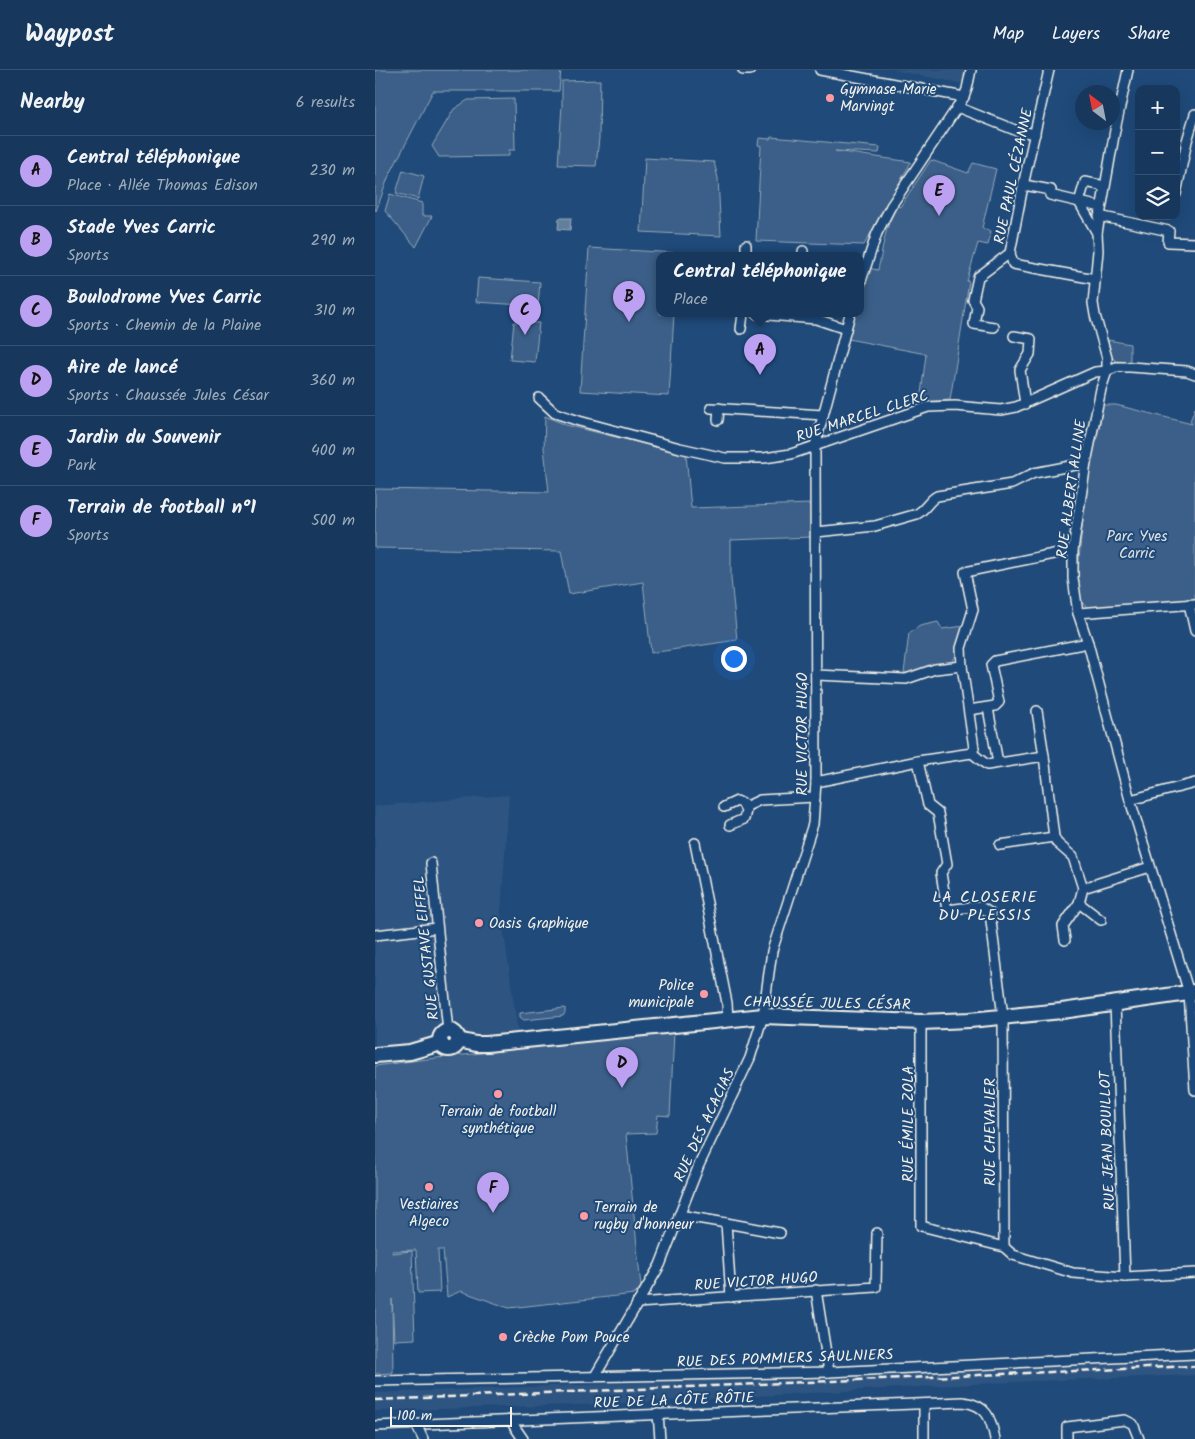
<!DOCTYPE html>
<html lang="en">
<head>
<meta charset="utf-8">
<style>
	:root { --surface:#17385c; --page:#244365; --text:#f1f3f6; --muted:#9eacbb; --line:#365272; --accent:#bca0f2 }
	body { margin:0; font-family:Kalam,sans-serif; background:var(--page); color:var(--text) }
	.controls { position:absolute; right:15px; top:15px; display:grid; overflow:hidden; border-radius:10px; box-shadow:0 5px 20px #0002 }
	.controls button { width:45px; height:45px; display:grid; place-items:center; padding:0; border:0; border-bottom:1px solid var(--line); background:var(--surface); color:var(--text); font:25px sans-serif }
	.compass { position:absolute; left:700px; top:15px; width:45px; height:45px; border-radius:50%; background:var(--surface); box-shadow:0 5px 20px #0002; rotate:328deg }
	.scale { position:absolute; left:15px; bottom:12px; width:122px; box-sizing:border-box; padding-left:5px; border:2px solid #f4f1e8; border-top:0; font-size:14px; line-height:18px; white-space:nowrap; color:#f4f1e8; -webkit-text-stroke:4px #1f4a7a; paint-order:stroke }
	.you { position:absolute; left:358px; top:588px; width:18px; height:18px; margin:-12px; border:4px solid #fff; border-radius:50%; background:#1a73e8; box-shadow:0 0 0 8px #1a73e833 }
	.badge { display:grid; place-items:center; width:32px; height:32px; border-radius:50%; background:var(--accent); color:#111; font-size:16px; font-weight:700 }
	.pin { position:absolute; translate:-50% -41px; filter:drop-shadow(0 1px 2px #0008) }
	.pin::after { content:''; position:absolute; top:26px; width:18px; height:15px; background:inherit; clip-path:polygon(0 0,100% 0,50% 100%) }
	.popup { position:absolute; left:281px; top:182px; width:208px; height:65px; box-sizing:border-box; display:grid; place-content:center; border-radius:10px; background:var(--surface); filter:drop-shadow(0 1px 4px #0005); font-size:16px; white-space:nowrap; color:var(--muted) }
	.popup b { font-size:19px; color:var(--text) }
	.popup::after { content:''; position:absolute; left:50%; top:100%; margin-left:-10px; border:10px solid transparent; border-top-color:var(--surface) }
	.list { margin:0; padding:0; list-style:none }
	h2 { display:flex; justify-content:space-between; align-items:center; height:65px; margin:0; padding:0 20px; font-size:21px }
	h2 small { font-size:16px; font-weight:400; color:var(--muted) }
	.list li { display:grid; grid-template-columns:32px 1fr auto; gap:15px; align-items:center; box-sizing:border-box; height:70px; padding:0 20px; border-top:1px solid var(--line) }
	.list b { display:block; font-size:19px; white-space:nowrap }
	.list p { margin:0; font-size:16px; white-space:nowrap; color:var(--muted) }
	.list em { font-size:16px; font-style:normal; color:var(--muted) }
	.icon { flex:none; width:28px; height:28px; fill:none; stroke:currentColor; stroke-width:2; stroke-linecap:round; stroke-linejoin:round }
	.map { position:relative; flex:none; width:820px; height:1369px; overflow:hidden }
	header { display:flex; align-items:center; gap:30px; box-sizing:border-box; height:70px; padding:0 25px; background:var(--surface); border-bottom:1px solid var(--line) }
	header strong { font-size:24px }
	nav { display:flex; gap:28px; margin-inline-start:auto; font-size:18px }
	main { display:flex }
	aside { flex:1; background:var(--surface) }
	.map>svg:first-child { display:block }
	.built { fill:#2d5581 }
	.green { fill:#3a5f88; stroke:#97a8b8 }
	.water { fill:#627e9d; stroke:#9cacbb }
	.lines { fill:none; stroke-linecap:round; stroke-linejoin:round }
	.street-casing { stroke:#f4f1e8; stroke-width:12 }
	.secondary-casing { stroke:#f4f1e8; stroke-width:18 }
	.street { stroke:#1f4a7a; stroke-width:9 }
	.secondary { stroke:#1f4a7a; stroke-width:14 }
	.rail { stroke:#f4f1e8; stroke-width:2.5; stroke-dasharray:8 4; stroke-linecap:butt }
	.poi-dot { fill:#ff9aa2; stroke:#1f4a7a; stroke-width:2 }
	.labels { text-anchor:middle; stroke-width:4; stroke-linejoin:round; paint-order:stroke }
	.poi-label { font-size:15px; fill:#f4f1e8; stroke:#1f4a7a; text-anchor:start }
	.street-label { font-size:15px; fill:#f4f1e8; stroke:#1f4a7a }
	.park-label { font-size:15px; fill:#e1e2de; stroke:#1f4a7a }
	.neighbourhood-label { font-size:16px; letter-spacing:1px; fill:#f4f1e8; stroke:#1f4a7a }
</style>
</head>
<body>
<header>
<strong>Waypost</strong>
<nav><a>Map</a><a>Layers</a><a>Share</a></nav>
</header>
<main>
<aside>
<h2>Nearby<small>6 results</small></h2>
<ul class="list">
<li><span class="badge">A</span><div><b>Central téléphonique</b><p>Place · Allée Thomas Edison</p></div><em>230 m</em></li>
<li><span class="badge">B</span><div><b>Stade Yves Carric</b><p>Sports</p></div><em>290 m</em></li>
<li><span class="badge">C</span><div><b>Boulodrome Yves Carric</b><p>Sports · Chemin de la Plaine</p></div><em>310 m</em></li>
<li><span class="badge">D</span><div><b>Aire de lancé</b><p>Sports · Chaussée Jules César</p></div><em>360 m</em></li>
<li><span class="badge">E</span><div><b>Jardin du Souvenir</b><p>Park</p></div><em>400 m</em></li>
<li><span class="badge">F</span><div><b>Terrain de football n°1</b><p>Sports</p></div><em>500 m</em></li>
</ul>
</aside>
<div class="map">
<svg width="820" height="1369" viewBox="0 0 820 1369">
	<rect width="100%" height="100%" fill="#1f4a7a"/>
	<filter id="ink" filterUnits="userSpaceOnUse"><feTurbulence type="fractalNoise" baseFrequency=".02" numOctaves="2"/><feDisplacementMap in="SourceGraphic" scale="10" xChannelSelector="R" yChannelSelector="G"/><feConvolveMatrix kernelMatrix="1 2 1 2 8 2 1 2 1" color-interpolation-filters="sRGB"/></filter>
	<g filter="url(#ink)">
		<g class="built">
			<path d="M517,0H590L589,14Z"/>
			<path d="M134,725L126,841L144,970L0,982V736Z"/>
			<path d="M820,1291V1305L635,1312L233,1334L0,1341V1323Z"/>
		</g>
		<g class="green">
			<path d="M0,0H186L184,21H58L13,108L1,141L0,139Z"/>
			<path d="M225,10L224,68L221,96L183,95L187,35V11Z"/>
			<path d="M139,29L140,80H134V86L64,87L57,76L79,39L93,30Z"/>
			<path d="M396,67L505,77L504,83L460,81L536,92L489,175L381,171L386,76L383,75L384,68L395,69Z"/>
			<path d="M270,88L339,92L343,108L346,166L266,162Z"/>
			<path d="M556,90L593,103L598,93L621,99L607,158L616,161L613,175L603,173L592,211L594,212L575,330L545,332L551,284L473,269L480,244H485V227L493,198L503,200C508,179 510,154 522,136L525,137Z"/>
			<path d="M28,100L49,106L43,129L21,123Z"/>
			<path d="M15,124L47,133V146H57L41,177L10,141Z"/>
			<path d="M214,178L303,183V186H285V244H299L294,326L205,321Z"/>
			<path d="M103,208L165,212L163,236L101,232Z"/>
			<path d="M139,252L164,253L160,292L135,290Z"/>
			<path d="M733,270L755,274V292L741,291L737,287Z"/>
			<path d="M728,335H741L817,354L815,351L820,338V529L713,538L706,532L703,501L713,392L719,362H723Z"/>
			<path d="M170,346L191,355L311,384L316,438L436,434L437,467L356,470V508L362,570L276,583L268,512L194,524L186,481L0,478V419L174,422L169,378Z"/>
			<path d="M563,552L567,559L589,556L581,586L576,593C563,595 539,604 529,603L534,563L545,556Z"/>
			<path d="M190,938V943L188,946L149,950L145,947V943Z"/>
			<path d="M299,962L295,1046L283,1045L281,1063L251,1064L266,1217L260,1224L134,1238L86,1221L72,1227L68,1180H63L65,1222L43,1223L41,1180L17,1181V1183L37,1181L40,1269L19,1270L17,1229L18,1303L0,1304V996L52,989Z"/>
		</g>
		<path class="water" d="M184,148H196L195,160L183,159Z"/>
		<g class="lines">
			<defs>
				<g id="street">
					<path d="M368,0H375"/>
					<path d="M445,0L589,27"/>
					<path d="M674,0L649,111L635,183L638,194L720,209"/>
					<path d="M753,0L740,60L722,163L723,181L718,233L720,245L732,288V301L726,319L711,393L698,480V508L703,543L713,573L755,730L814,923L820,1020"/>
					<path d="M582,37L640,60L660,64"/>
					<path d="M649,115L676,120L675,125L726,137"/>
					<path d="M801,124L812,71L820,44"/>
					<path d="M724,146L794,161L793,172L820,173"/>
					<path d="M722,163L704,132L710,112L725,115L729,119"/>
					<path d="M371,186V175"/>
					<path d="M428,186V181"/>
					<path d="M485,214L502,163L516,136L589,27L592,19L596,0"/>
					<path d="M382,244L441,249L471,259"/>
					<path d="M619,257L599,254L602,237L598,230L603,207L635,183"/>
					<path d="M366,259L368,244"/>
					<path d="M639,266L656,269L655,284L645,300L650,334"/>
					<path d="M164,328L180,343L204,351L305,378L350,388H389L416,384L431,379L553,337L580,336L626,340L641,337L720,302L732,301L741,297H755L812,301L820,304"/>
					<path d="M336,338L448,345"/>
					<path d="M343,350L344,338"/>
					<path d="M441,462L500,456L542,444C551,439 554,430 562,426L637,414L659,403L711,393"/>
					<path d="M814,534L820,561"/>
					<path d="M703,543L820,534"/>
					<path d="M441,605L531,609L560,599L587,596L586,578L598,540L590,502L698,480"/>
					<path d="M613,638L623,693"/>
					<path d="M594,640L620,636L624,632L616,595L620,591L713,573"/>
					<path d="M662,641L669,686"/>
					<path d="M597,683L612,695L669,686L679,767L682,773L698,787L708,818L775,797"/>
					<path d="M543,691L553,735L563,743L572,794L566,803L572,840L604,836L615,843L628,947L629,1177"/>
					<path d="M441,712L543,691L597,683L599,678L587,596"/>
					<path d="M755,730L820,713"/>
					<path d="M349,737L362,731L368,734L371,741L369,749L355,755"/>
					<path d="M370,737L385,730L440,727"/>
					<path d="M320,773L352,933L353,949"/>
					<path d="M625,775L679,767"/>
					<path d="M56,793L73,961"/>
					<path d="M704,833L726,850"/>
					<path d="M0,865L62,858"/>
					<path d="M690,870L688,856L704,833L708,818"/>
					<path d="M740,933L750,1207"/>
					<path d="M546,952V1156L629,1177L638,1185L698,1203L750,1207L820,1203"/>
					<path d="M304,1145L351,1153L356,1227"/>
					<path d="M351,1153L405,1163"/>
					<path d="M441,1220L454,1302"/>
					<path d="M262,1233L501,1217L502,1163"/>
					<path d="M220,1306L285,1195L324,1095L375,988L388,946L397,881L438,754L441,712L440,376L475,244"/>
					<path d="M0,1311L454,1302L820,1284"/>
					<path d="M283,1344L285,1369"/>
					<path d="M135,1350L148,1369"/>
					<path d="M41,1354L48,1369"/>
					<path d="M0,1356L588,1332C612,1335 616,1348 620,1369"/>
					<path d="M549,1369V1334"/>
					<path d="M692,1369V1357L750,1350L758,1354L764,1369"/>
				</g>
				<g id="secondary">
					<circle cx="74" cy="970" r="9"/>
					<path d="M83,970L101,974H112L388,946L546,952L595,950L687,941L820,922"/>
					<path d="M0,985L35,982L66,973"/>
				</g>
			</defs>
			<use href="#street" class="street-casing"/>
			<use href="#secondary" class="secondary-casing"/>
			<use href="#street" class="street"/>
			<use href="#secondary" class="secondary"/>
			<path class="rail" d="M0,1330L820,1296"/>
		</g>
	</g>
	<g class="poi-dot">
		<circle cx="455" cy="28" r="5"/>
		<circle cx="104" cy="853" r="5"/>
		<circle cx="329" cy="924" r="5"/>
		<circle cx="123" cy="1024" r="5"/>
		<circle cx="54" cy="1117" r="5"/>
		<circle cx="209" cy="1146" r="5"/>
		<circle cx="128" cy="1267" r="5"/>
	</g>
	<g class="labels">
		<g class="poi-label">
			<text x="465" y="24">Gymnase Marie<tspan x="465" dy="17">Marvingt</tspan></text>
			<text x="114" y="858">Oasis Graphique</text>
			<text x="319" y="920" text-anchor="end">Police<tspan x="319" dy="17">municipale</tspan></text>
			<text x="123" y="1046" text-anchor="middle">Terrain de football<tspan x="123" dy="17">synthétique</tspan></text>
			<text x="54" y="1139" text-anchor="middle">Vestiaires<tspan x="54" dy="17">Algeco</tspan></text>
			<text x="219" y="1142">Terrain de<tspan x="219" dy="17">rugby d'honneur</tspan></text>
			<text x="138" y="1272">Crèche Pom Pouce</text>
		</g>
		<g class="street-label">
			<text transform="translate(638 106) rotate(-78)" y="5">RUE PAUL CÉZANNE</text>
			<text transform="translate(487 346) rotate(-18)" y="5">RUE MARCEL CLERC</text>
			<text transform="translate(696 419) rotate(-82)" y="5">RUE ALBERT ALLINE</text>
			<text transform="translate(427 664) rotate(-90)" y="5">RUE VICTOR HUGO</text>
			<text transform="translate(51 878) rotate(-96)" y="5">RUE GUSTAVE EIFFEL</text>
			<text transform="translate(452 933) rotate(1)" y="5">CHAUSSÉE JULES CÉSAR</text>
			<text transform="translate(533 1054) rotate(-90)" y="5">RUE ÉMILE ZOLA</text>
			<text transform="translate(329 1055) rotate(-65)" y="5">RUE DES ACACIAS</text>
			<text transform="translate(615 1062) rotate(-90)" y="5">RUE CHEVALIER</text>
			<text transform="translate(732 1071) rotate(-92)" y="5">RUE JEAN BOUILLOT</text>
			<text transform="translate(381 1211) rotate(-4)" y="5">RUE VICTOR HUGO</text>
			<text transform="translate(410 1288) rotate(-2)" y="5">RUE DES POMMIERS SAULNIERS</text>
			<text transform="translate(299 1330) rotate(-2)" y="5">RUE DE LA CÔTE RÔTIE</text>
		</g>
		<g class="park-label">
			<text x="762" y="471">Parc Yves<tspan x="762" dy="17">Carric</tspan></text>
		</g>
		<g class="neighbourhood-label">
			<text x="610" y="832">LA CLOSERIE<tspan x="610" dy="18">DU PLESSIS</tspan></text>
		</g>
	</g>
</svg>
<div class="controls">
<button>+</button>
<button>−</button>
<button><svg class="icon" aria-label="layers" viewBox="0 0 24 24"><path d="M12 4l9 5-9 5-9-5zM3 14l9 5 9-5"/></svg></button>
</div>
<svg class="compass" viewBox="-18 -18 36 36"><path d="M0-13l5 13h-10z" fill="#e53935"/><path d="M0 13l5-13h-10z" fill="#9eacbb"/></svg>
<div class="scale">100 m</div>
<div class="you"></div>
<div class="pin badge" style="left:385px;top:305px">A</div>
<div class="popup"><b>Central téléphonique</b>Place</div>
<div class="pin badge" style="left:254px;top:252px">B</div>
<div class="pin badge" style="left:150px;top:265px">C</div>
<div class="pin badge" style="left:247px;top:1018px">D</div>
<div class="pin badge" style="left:564px;top:146px">E</div>
<div class="pin badge" style="left:118px;top:1143px">F</div>
</div>
</main>
</body>
</html>
